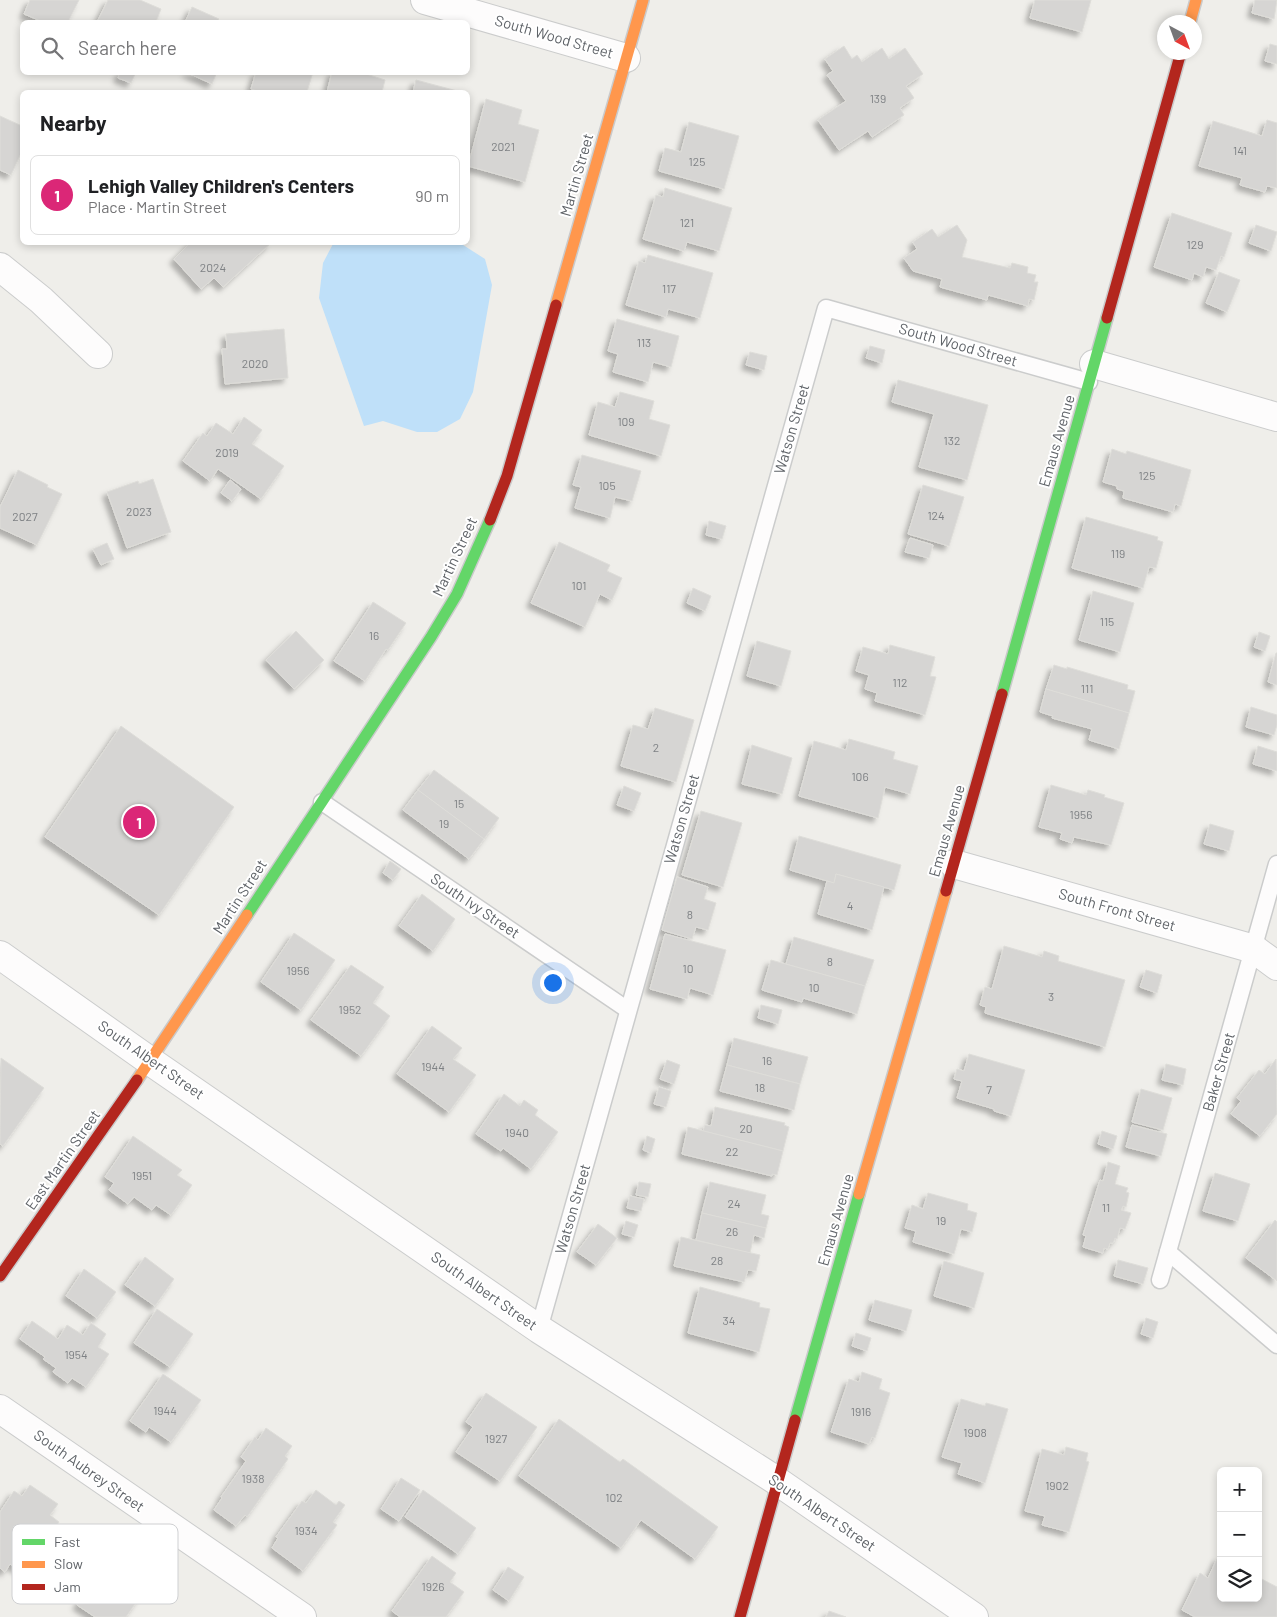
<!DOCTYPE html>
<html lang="en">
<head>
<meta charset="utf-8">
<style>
	:root { --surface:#fff; --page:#f6f6f6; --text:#202124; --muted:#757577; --line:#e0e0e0; --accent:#db2777 }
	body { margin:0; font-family:Barlow,sans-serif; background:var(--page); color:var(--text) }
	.controls { position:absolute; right:15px; bottom:15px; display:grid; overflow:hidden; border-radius:8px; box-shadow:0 2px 8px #0003 }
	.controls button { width:45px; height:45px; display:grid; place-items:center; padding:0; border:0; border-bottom:1px solid var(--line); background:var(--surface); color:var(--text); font:25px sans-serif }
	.compass { position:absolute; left:1157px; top:15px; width:45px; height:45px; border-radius:50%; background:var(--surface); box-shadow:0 2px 8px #0003; rotate:139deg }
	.you { position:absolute; left:552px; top:982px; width:18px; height:18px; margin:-12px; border:4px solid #fff; border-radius:50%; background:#1a73e8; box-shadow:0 0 0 8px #1a73e833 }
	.badge { display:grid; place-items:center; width:32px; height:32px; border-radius:50%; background:var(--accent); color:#fff; font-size:16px; font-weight:700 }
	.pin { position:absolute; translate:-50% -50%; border:2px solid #fff; box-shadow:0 1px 5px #0006 }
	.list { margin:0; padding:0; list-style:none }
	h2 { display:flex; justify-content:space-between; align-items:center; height:65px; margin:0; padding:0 20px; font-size:21px }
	h2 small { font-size:16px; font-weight:400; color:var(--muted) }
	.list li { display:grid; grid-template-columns:32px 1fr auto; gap:15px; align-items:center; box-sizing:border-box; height:80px; margin:0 10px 10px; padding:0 10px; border:1px solid var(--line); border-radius:8px }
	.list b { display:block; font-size:19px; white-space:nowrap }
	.list p { margin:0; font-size:16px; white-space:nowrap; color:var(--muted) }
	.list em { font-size:16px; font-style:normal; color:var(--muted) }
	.icon { flex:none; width:28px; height:28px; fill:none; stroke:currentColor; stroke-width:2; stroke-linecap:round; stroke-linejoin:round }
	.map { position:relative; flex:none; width:1277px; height:1617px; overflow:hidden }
	.search { position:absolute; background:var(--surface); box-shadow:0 2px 8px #0003; left:20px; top:20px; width:450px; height:55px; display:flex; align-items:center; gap:12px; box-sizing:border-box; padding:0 18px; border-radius:8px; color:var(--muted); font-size:19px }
	.panel { position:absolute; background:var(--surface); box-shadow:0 2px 8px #0003; left:20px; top:90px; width:450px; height:155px; border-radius:8px }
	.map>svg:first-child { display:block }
	.water { fill:#bfe0f9 }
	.building { fill:#d6d5d3; stroke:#deddd9; filter:url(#shadow) }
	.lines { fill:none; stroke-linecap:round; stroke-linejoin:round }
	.lane-casing { stroke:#cbcccc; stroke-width:19 }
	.street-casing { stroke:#cbcccc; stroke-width:30 }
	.fast-casing { stroke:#cacacb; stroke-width:14 }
	.slow-casing { stroke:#cacacb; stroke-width:14 }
	.jam-casing { stroke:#cacacb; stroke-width:14 }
	.lane { stroke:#fdfcfc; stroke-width:16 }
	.street { stroke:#fdfcfc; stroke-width:28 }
	.fast { stroke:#63d668; stroke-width:11 }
	.slow { stroke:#ff974d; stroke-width:11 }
	.jam { stroke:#b3261e; stroke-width:11 }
	.labels { text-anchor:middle; stroke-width:4; stroke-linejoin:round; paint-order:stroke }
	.number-label { font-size:12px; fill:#7e8184 }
	.street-label { font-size:15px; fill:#5f6368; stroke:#fff }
	.key { fill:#fff; stroke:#cfd0d2; stroke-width:1 }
	.key-label { font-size:14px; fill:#5f6368 }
</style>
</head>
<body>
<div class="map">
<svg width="1277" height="1617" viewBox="0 0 1277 1617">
	<defs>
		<filter id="shadow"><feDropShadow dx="-4.5" dy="4.5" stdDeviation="2.5" flood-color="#0004"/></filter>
	</defs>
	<rect width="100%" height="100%" fill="#efeeea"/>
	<path class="water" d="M334,242L460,243L485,259L492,285L473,392L460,419L437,432H417L383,421L364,426L319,298L323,263Z"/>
	<g class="building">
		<path d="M30,0H79L68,22H43L24,14Z"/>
		<path d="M108,0H140L161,9L156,22H97Z"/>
		<path d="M1035,0H1091L1082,32L1030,18Z"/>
		<path d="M1255,0H1277L1274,19L1252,13Z"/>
		<path d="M192,7L219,19L217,22H185Z"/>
		<path d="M1270,44L1277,46V64L1265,61Z"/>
		<path d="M844,46L852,59L857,55L862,62L882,48L889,59L905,48L923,74L906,86L914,98L900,108L904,115L872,137L868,131L839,150L818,120L846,101L827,75L833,71L825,59Z"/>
		<path d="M120,72H136L131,83L118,78Z"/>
		<path d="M186,72H217L212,84Z"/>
		<path d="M256,72H313L307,92H261L251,89Z"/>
		<path d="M332,72H360L385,80L382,92H327Z"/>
		<path d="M416,80L461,92H413Z"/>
		<path d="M486,99L522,110L518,124L539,130L525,182L468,166Z"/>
		<path d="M0,116L22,126V151L11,175L0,170Z"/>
		<path d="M1267,120L1277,123V188L1267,186L1265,192L1240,185L1242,178L1199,166L1213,121L1262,136Z"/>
		<path d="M689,122L739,136L724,189L659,171L665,148L681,152Z"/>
		<path d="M665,188L732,208L719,251L687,242L684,251L643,239L656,195L663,197Z"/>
		<path d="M1172,213L1232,233L1224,257L1221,256L1216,270L1206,267L1203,277L1194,273L1192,280L1154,267Z"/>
		<path d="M957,225L967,240L962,257L1010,268L1012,263L1028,267L1027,273L1036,275L1034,282H1038L1034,300L1029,299L1028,306L988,295L987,300L940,287L942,279L913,271L904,258L917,249L913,242L932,229L938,237Z"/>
		<path d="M1256,225L1277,232L1271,251L1249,243Z"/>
		<path d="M191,242H270L271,243L223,287L214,278L201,289L174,259Z"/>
		<path d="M648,255L713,273L700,318L668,309L666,317L626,305L639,261L645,263Z"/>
		<path d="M1219,272L1240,280L1227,312L1206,303Z"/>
		<path d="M617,319L679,336L671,367L653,362L648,382L613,372L618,354L608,351Z"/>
		<path d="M284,329L288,378L225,384L222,349H227L226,334Z"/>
		<path d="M870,346L885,350L882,363L866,358Z"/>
		<path d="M750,352L767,356L764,370L746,365Z"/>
		<path d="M898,380L988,405L967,480L919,467L934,414L892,402Z"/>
		<path d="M620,392L654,401L649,419L670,425L661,456L589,435L598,402L615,407Z"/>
		<path d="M244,417L262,430L252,444L284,466L261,499L218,469L210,481L183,461L203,433L207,436L216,423L233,434Z"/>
		<path d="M1112,449L1126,454L1127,451L1191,470L1181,506L1175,504L1173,512L1123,498L1124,491L1117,489V486L1103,482Z"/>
		<path d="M582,455L641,471L632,501L615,497L610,518L575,508L581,487L573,485Z"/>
		<path d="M18,470L48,485L47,487L62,494L37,545L0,528V507Z"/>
		<path d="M153,479L171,532L127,548L107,492L138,481L139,484Z"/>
		<path d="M230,480L241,489L232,501L221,493Z"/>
		<path d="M923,485L964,497L949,546L908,534Z"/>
		<path d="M1086,517L1158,537L1157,540L1163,542L1156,568L1149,567L1143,588L1072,568Z"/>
		<path d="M709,521L726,526L722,539L706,535Z"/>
		<path d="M910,538L933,545L929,558L905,552Z"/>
		<path d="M559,542L610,565L607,571L622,578L612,600L600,594L585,627L531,603Z"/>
		<path d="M107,543L114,559L101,565L93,549Z"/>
		<path d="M693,588L711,596L705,611L687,603Z"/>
		<path d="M1093,591L1134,603L1120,652L1079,640Z"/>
		<path d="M373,602L406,623L388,650L386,649L365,681L334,661Z"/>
		<path d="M296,631L324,660L294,689L266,660Z"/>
		<path d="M1259,632L1270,636L1265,651L1254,647Z"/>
		<path d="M757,641L791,651L781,686L747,676Z"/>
		<path d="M890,645L935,657L930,676L936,677L925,715L875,701L877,693L865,689L869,675L856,671L863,647L888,654Z"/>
		<path d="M1276,653H1277V685L1268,682Z"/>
		<path d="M1054,665L1067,669V667L1128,685L1127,689L1135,691L1129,713L1046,689Z"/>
		<path d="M1046,689L1129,713L1119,749L1089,740L1092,729L1052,718L1053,716L1040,712Z"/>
		<path d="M1251,707L1277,715V725L1274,735L1246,727Z"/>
		<path d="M655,708L694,720L676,782L621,766L633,725L648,729Z"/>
		<path d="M121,726L234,807L159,915L45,837Z"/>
		<path d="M849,739L895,752L893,759L918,766L910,794L885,787L878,818L799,796L814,741L846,750Z"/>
		<path d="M752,745L792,758L782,794L742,784Z"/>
		<path d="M1258,746L1277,752V771L1253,764Z"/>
		<path d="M434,770L499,818L484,839L418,790Z"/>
		<path d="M1051,785L1086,795L1088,790L1105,795L1104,797L1124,803L1111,845L1074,837L1072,843L1060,839L1062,833L1039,827Z"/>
		<path d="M624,786L641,793L634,811L617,805Z"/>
		<path d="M418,790L484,839L469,859L403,810Z"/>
		<path d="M701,811L742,823L723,887L682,875Z"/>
		<path d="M1210,824L1234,831L1229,851L1204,844Z"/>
		<path d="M799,836L901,865L894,890L836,874L834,883L790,870Z"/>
		<path d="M390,861L401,869L393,880L383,873Z"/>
		<path d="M836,874L884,887L872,930L818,914L827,881L834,883Z"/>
		<path d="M677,877L708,887L704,899L716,903L708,930L696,927L692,939L662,930Z"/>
		<path d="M422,894L455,919L433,951L399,926Z"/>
		<path d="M294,933L335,960L301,1010L261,982Z"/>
		<path d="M665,934L726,950L713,995L690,988L687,999L650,989Z"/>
		<path d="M794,937L874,960L865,986L786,964Z"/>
		<path d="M1004,946L1042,957L1044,951L1059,956L1058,961L1125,980L1105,1047L985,1013L986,1007L980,1005L985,987L992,989Z"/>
		<path d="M771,960L865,986L857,1014L803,998L802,1002L762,990Z"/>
		<path d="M351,965L384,987L373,1003L390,1016L361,1056L311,1020Z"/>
		<path d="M1146,970L1162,975L1157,993L1140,987Z"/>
		<path d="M761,1005L782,1010L778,1024L758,1018Z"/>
		<path d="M432,1026L462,1048L453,1059L476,1075L449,1112L397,1074Z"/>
		<path d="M734,1038L808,1057L800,1084L727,1065Z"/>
		<path d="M969,1054L1025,1070L1011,1116L994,1111V1109L957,1098L962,1081L954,1079L957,1069L964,1071Z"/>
		<path d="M1,1058L44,1088L3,1146L0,1144Z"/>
		<path d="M1276,1059L1277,1114L1260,1136L1231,1114L1241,1101L1237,1098L1259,1070L1265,1074Z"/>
		<path d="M667,1060L680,1065L674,1084L660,1079Z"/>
		<path d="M1166,1064L1186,1069L1183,1085L1162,1080Z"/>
		<path d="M727,1065L800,1084L794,1110L720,1091Z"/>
		<path d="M659,1087L671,1091L666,1107L654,1104Z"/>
		<path d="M1141,1089L1172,1098L1163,1130L1132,1122Z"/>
		<path d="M504,1094L520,1106L524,1100L538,1110L535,1115L558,1132L531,1169L503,1148L501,1151L476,1134Z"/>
		<path d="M715,1107L785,1123L784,1125L789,1127L783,1151L703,1131L705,1125L711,1126Z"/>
		<path d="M1132,1125L1167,1134L1161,1156L1126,1147Z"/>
		<path d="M688,1127L783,1151L777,1175L772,1174V1176L682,1154Z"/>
		<path d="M1102,1131L1117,1136L1113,1149L1098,1144Z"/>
		<path d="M133,1136L182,1170L177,1175L192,1185L171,1215L156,1205L152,1210L134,1197L128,1204L109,1190L114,1183L105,1177Z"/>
		<path d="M647,1136L655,1139L651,1153L643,1150Z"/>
		<path d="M1108,1162L1120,1166L1115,1184L1128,1188L1126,1192L1129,1193L1126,1207L1123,1206L1121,1210L1131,1213L1125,1229L1120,1228L1117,1239L1115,1238L1113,1243H1110L1108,1249L1104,1248L1103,1253L1083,1247L1086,1236L1083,1235L1100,1180L1103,1181Z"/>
		<path d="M1215,1173L1250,1184L1238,1221L1203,1211Z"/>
		<path d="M639,1182L651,1184L648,1197L636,1195Z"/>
		<path d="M710,1182L766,1195L761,1214L769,1216L766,1228L702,1213Z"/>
		<path d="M928,1193L968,1204L967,1210L977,1213L972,1232L961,1229L954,1254L913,1242L916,1231L905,1228L912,1205L923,1209Z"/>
		<path d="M630,1196L644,1199L641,1211L627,1208Z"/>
		<path d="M702,1213L766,1228L764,1238L754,1235L750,1253L696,1240Z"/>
		<path d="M1275,1220L1277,1222V1281L1246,1258Z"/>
		<path d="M626,1221L638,1225L634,1237L622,1234Z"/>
		<path d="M598,1224L617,1238L596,1265L577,1252Z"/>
		<path d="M681,1237L760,1255L756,1271L748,1270L744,1282L674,1266Z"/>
		<path d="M145,1257L174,1279L155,1306L125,1285Z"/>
		<path d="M1118,1260L1148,1268L1143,1284L1114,1276Z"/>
		<path d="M944,1261L984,1273L974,1308L934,1296Z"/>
		<path d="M84,1269L116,1292L97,1318L66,1296Z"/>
		<path d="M700,1287L760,1303L759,1307L770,1309L759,1352L688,1333Z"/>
		<path d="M875,1300L912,1310L906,1331L869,1320Z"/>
		<path d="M157,1309L193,1334L170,1367L134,1343Z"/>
		<path d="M1146,1318L1158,1322L1153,1338L1141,1334Z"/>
		<path d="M32,1321L58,1339L67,1325L83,1335L91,1323L106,1334L98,1347L109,1354L86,1387L72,1378L68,1383L53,1372L56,1368L43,1359L45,1357L20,1339Z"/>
		<path d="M856,1333L871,1338L867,1351L852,1346Z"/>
		<path d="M862,1372L882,1379L879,1389L890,1393L875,1438L872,1437L869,1444L831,1432L849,1379L859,1382Z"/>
		<path d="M163,1374L201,1400L171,1442L149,1427L146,1432L130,1421Z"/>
		<path d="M486,1393L537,1427L500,1481L456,1452L473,1427L466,1422Z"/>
		<path d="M961,1399L985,1406L986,1403L1008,1409L985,1483L958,1474L962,1463L942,1457Z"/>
		<path d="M559,1419L620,1462L623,1459L718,1527L695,1559L641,1520L621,1548L519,1476Z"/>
		<path d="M266,1428L292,1446L285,1456L288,1459L247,1517L245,1515L236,1526L214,1510L222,1498L221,1497L246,1461L241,1457L255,1437L258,1440Z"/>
		<path d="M1066,1447L1088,1453L1086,1461L1089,1462L1069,1532L1042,1525L1045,1516L1025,1511L1042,1449L1064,1455Z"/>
		<path d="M401,1478L420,1490L399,1521L381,1509Z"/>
		<path d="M30,1485L58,1504L50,1515L59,1522L24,1573L10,1564L5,1572L0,1568V1512L14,1491L22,1496Z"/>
		<path d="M316,1490L336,1505L339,1501L345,1505L333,1522L337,1525L303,1571L272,1548L278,1538L276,1537L302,1501L306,1503Z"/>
		<path d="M423,1490L476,1528L458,1554L405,1517Z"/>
		<path d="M116,1550L142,1568L136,1577L148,1585L126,1617H95L77,1605Z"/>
		<path d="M432,1556L456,1573L450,1582L464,1592L446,1617H400L392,1611Z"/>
		<path d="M1218,1557L1221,1558V1598H1258V1577L1277,1587V1617H1195L1182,1610L1200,1573L1208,1578Z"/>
		<path d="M508,1567L524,1577L509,1601L493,1590Z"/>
		<path d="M829,1611L846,1617H826Z"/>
	</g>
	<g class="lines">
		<defs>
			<g id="lane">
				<path d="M322,802L628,1010"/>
				<path d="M1168,1252L1277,1345"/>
				<path d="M1160,1280L1277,864"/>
				<path d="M539,1329L826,308L1089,382"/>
			</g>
			<g id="street">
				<path d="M425,0L626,58"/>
				<path d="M0,267L41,300L98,354"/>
				<path d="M1094,364L1277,417"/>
				<path d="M954,864L1254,949L1277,966"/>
				<path d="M0,955L150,1061L539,1329L777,1481L974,1617"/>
				<path d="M0,1409L302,1617"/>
			</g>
			<g id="fast">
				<path d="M1002,694L1107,318"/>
				<path d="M247,915L431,637L457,594L490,520"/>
				<path d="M795,1420L859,1194"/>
			</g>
			<g id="slow">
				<path d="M1190,22L1196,0"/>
				<path d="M556,305L643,0"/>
				<path d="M137,1080L247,915"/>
				<path d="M859,1194L946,891"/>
			</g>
			<g id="jam">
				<path d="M1107,318L1181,52"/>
				<path d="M490,520L507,476L556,305"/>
				<path d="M946,891L1002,694"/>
				<path d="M0,1276L137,1080"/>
				<path d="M740,1617L795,1420"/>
			</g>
		</defs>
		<use href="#lane" class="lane-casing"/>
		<use href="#street" class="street-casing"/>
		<use href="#fast" class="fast-casing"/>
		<use href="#slow" class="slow-casing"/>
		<use href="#jam" class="jam-casing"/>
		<use href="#lane" class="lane"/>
		<use href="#street" class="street"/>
		<use href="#fast" class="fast"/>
		<use href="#slow" class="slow"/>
		<use href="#jam" class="jam"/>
	</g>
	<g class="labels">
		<g class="number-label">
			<text x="878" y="103">139</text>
			<text x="503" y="151">2021</text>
			<text x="1240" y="155">141</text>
			<text x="697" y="166">125</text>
			<text x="687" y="227">121</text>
			<text x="1195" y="249">129</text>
			<text x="213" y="272">2024</text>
			<text x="669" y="293">117</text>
			<text x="644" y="347">113</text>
			<text x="255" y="368">2020</text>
			<text x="626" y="426">109</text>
			<text x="952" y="445">132</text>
			<text x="227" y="457">2019</text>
			<text x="1147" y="480">125</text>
			<text x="607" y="490">105</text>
			<text x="139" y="516">2023</text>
			<text x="936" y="520">124</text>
			<text x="25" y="521">2027</text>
			<text x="1118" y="558">119</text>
			<text x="579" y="590">101</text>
			<text x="1107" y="626">115</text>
			<text x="374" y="640">16</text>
			<text x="900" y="687">112</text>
			<text x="1087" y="693">111</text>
			<text x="656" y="752">2</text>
			<text x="860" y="781">106</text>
			<text x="459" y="808">15</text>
			<text x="1081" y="819">1956</text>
			<text x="444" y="828">19</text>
			<text x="850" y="910">4</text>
			<text x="690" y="919">8</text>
			<text x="830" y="966">8</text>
			<text x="688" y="973">10</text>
			<text x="298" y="975">1956</text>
			<text x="814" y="992">10</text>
			<text x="1051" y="1001">3</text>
			<text x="350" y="1014">1952</text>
			<text x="767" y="1065">16</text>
			<text x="433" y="1071">1944</text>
			<text x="760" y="1092">18</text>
			<text x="989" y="1094">7</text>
			<text x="746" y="1133">20</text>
			<text x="517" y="1137">1940</text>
			<text x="732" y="1156">22</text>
			<text x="142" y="1180">1951</text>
			<text x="734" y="1208">24</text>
			<text x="1106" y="1212">11</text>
			<text x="941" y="1225">19</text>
			<text x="732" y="1236">26</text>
			<text x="717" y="1265">28</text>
			<text x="729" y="1325">34</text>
			<text x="76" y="1359">1954</text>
			<text x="165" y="1415">1944</text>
			<text x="861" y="1416">1916</text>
			<text x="975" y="1437">1908</text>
			<text x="496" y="1443">1927</text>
			<text x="253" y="1483">1938</text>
			<text x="1057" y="1490">1902</text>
			<text x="614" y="1502">102</text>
			<text x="306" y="1535">1934</text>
			<text x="433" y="1591">1926</text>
		</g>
		<g class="street-label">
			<text transform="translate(554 37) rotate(16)" y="5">South Wood Street</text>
			<text transform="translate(577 175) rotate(-74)" y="5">Martin Street</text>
			<text transform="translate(958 345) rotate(16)" y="5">South Wood Street</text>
			<text transform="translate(792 429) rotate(-74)" y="5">Watson Street</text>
			<text transform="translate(1057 441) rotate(-74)" y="5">Emaus Avenue</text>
			<text transform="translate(455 557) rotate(-65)" y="5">Martin Street</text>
			<text transform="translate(682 819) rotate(-74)" y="5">Watson Street</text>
			<text transform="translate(947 831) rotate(-74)" y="5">Emaus Avenue</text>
			<text transform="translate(240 897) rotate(-57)" y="5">Martin Street</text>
			<text transform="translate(475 906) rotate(34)" y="5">South Ivy Street</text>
			<text transform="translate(1117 910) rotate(16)" y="5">South Front Street</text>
			<text transform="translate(151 1060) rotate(35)" y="5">South Albert Street</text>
			<text transform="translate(1219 1072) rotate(-74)" y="5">Baker Street</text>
			<text transform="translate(63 1160) rotate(-55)" y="5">East Martin Street</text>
			<text transform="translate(573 1209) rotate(-74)" y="5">Watson Street</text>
			<text transform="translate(836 1220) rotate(-74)" y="5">Emaus Avenue</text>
			<text transform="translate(484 1291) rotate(35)" y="5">South Albert Street</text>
			<text transform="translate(89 1471) rotate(35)" y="5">South Aubrey Street</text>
			<text transform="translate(822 1513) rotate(34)" y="5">South Albert Street</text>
		</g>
	</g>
	<rect x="12" y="1524" width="166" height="80" rx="8" class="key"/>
	<rect x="22" y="1539" width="23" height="6" fill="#63d668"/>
	<rect x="22" y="1561" width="23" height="7" fill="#ff974d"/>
	<rect x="22" y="1584" width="23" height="6" fill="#b3261e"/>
	<g class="key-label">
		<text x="54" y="1547">Fast</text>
		<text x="54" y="1569">Slow</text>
		<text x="54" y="1592">Jam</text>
	</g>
</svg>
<div class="controls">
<button>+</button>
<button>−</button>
<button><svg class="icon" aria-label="layers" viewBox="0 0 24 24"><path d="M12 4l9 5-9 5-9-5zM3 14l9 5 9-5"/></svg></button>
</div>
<svg class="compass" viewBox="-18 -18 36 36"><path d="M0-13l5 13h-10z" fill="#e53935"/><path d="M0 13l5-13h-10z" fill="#757577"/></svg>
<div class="you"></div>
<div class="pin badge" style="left:139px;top:822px">1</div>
<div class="search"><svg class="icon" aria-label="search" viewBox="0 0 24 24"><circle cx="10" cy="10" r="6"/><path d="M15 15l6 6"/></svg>Search here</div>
<section class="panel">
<h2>Nearby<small></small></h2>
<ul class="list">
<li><span class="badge">1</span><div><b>Lehigh Valley Children's Centers</b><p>Place · Martin Street</p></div><em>90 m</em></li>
</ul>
</section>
</div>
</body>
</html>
